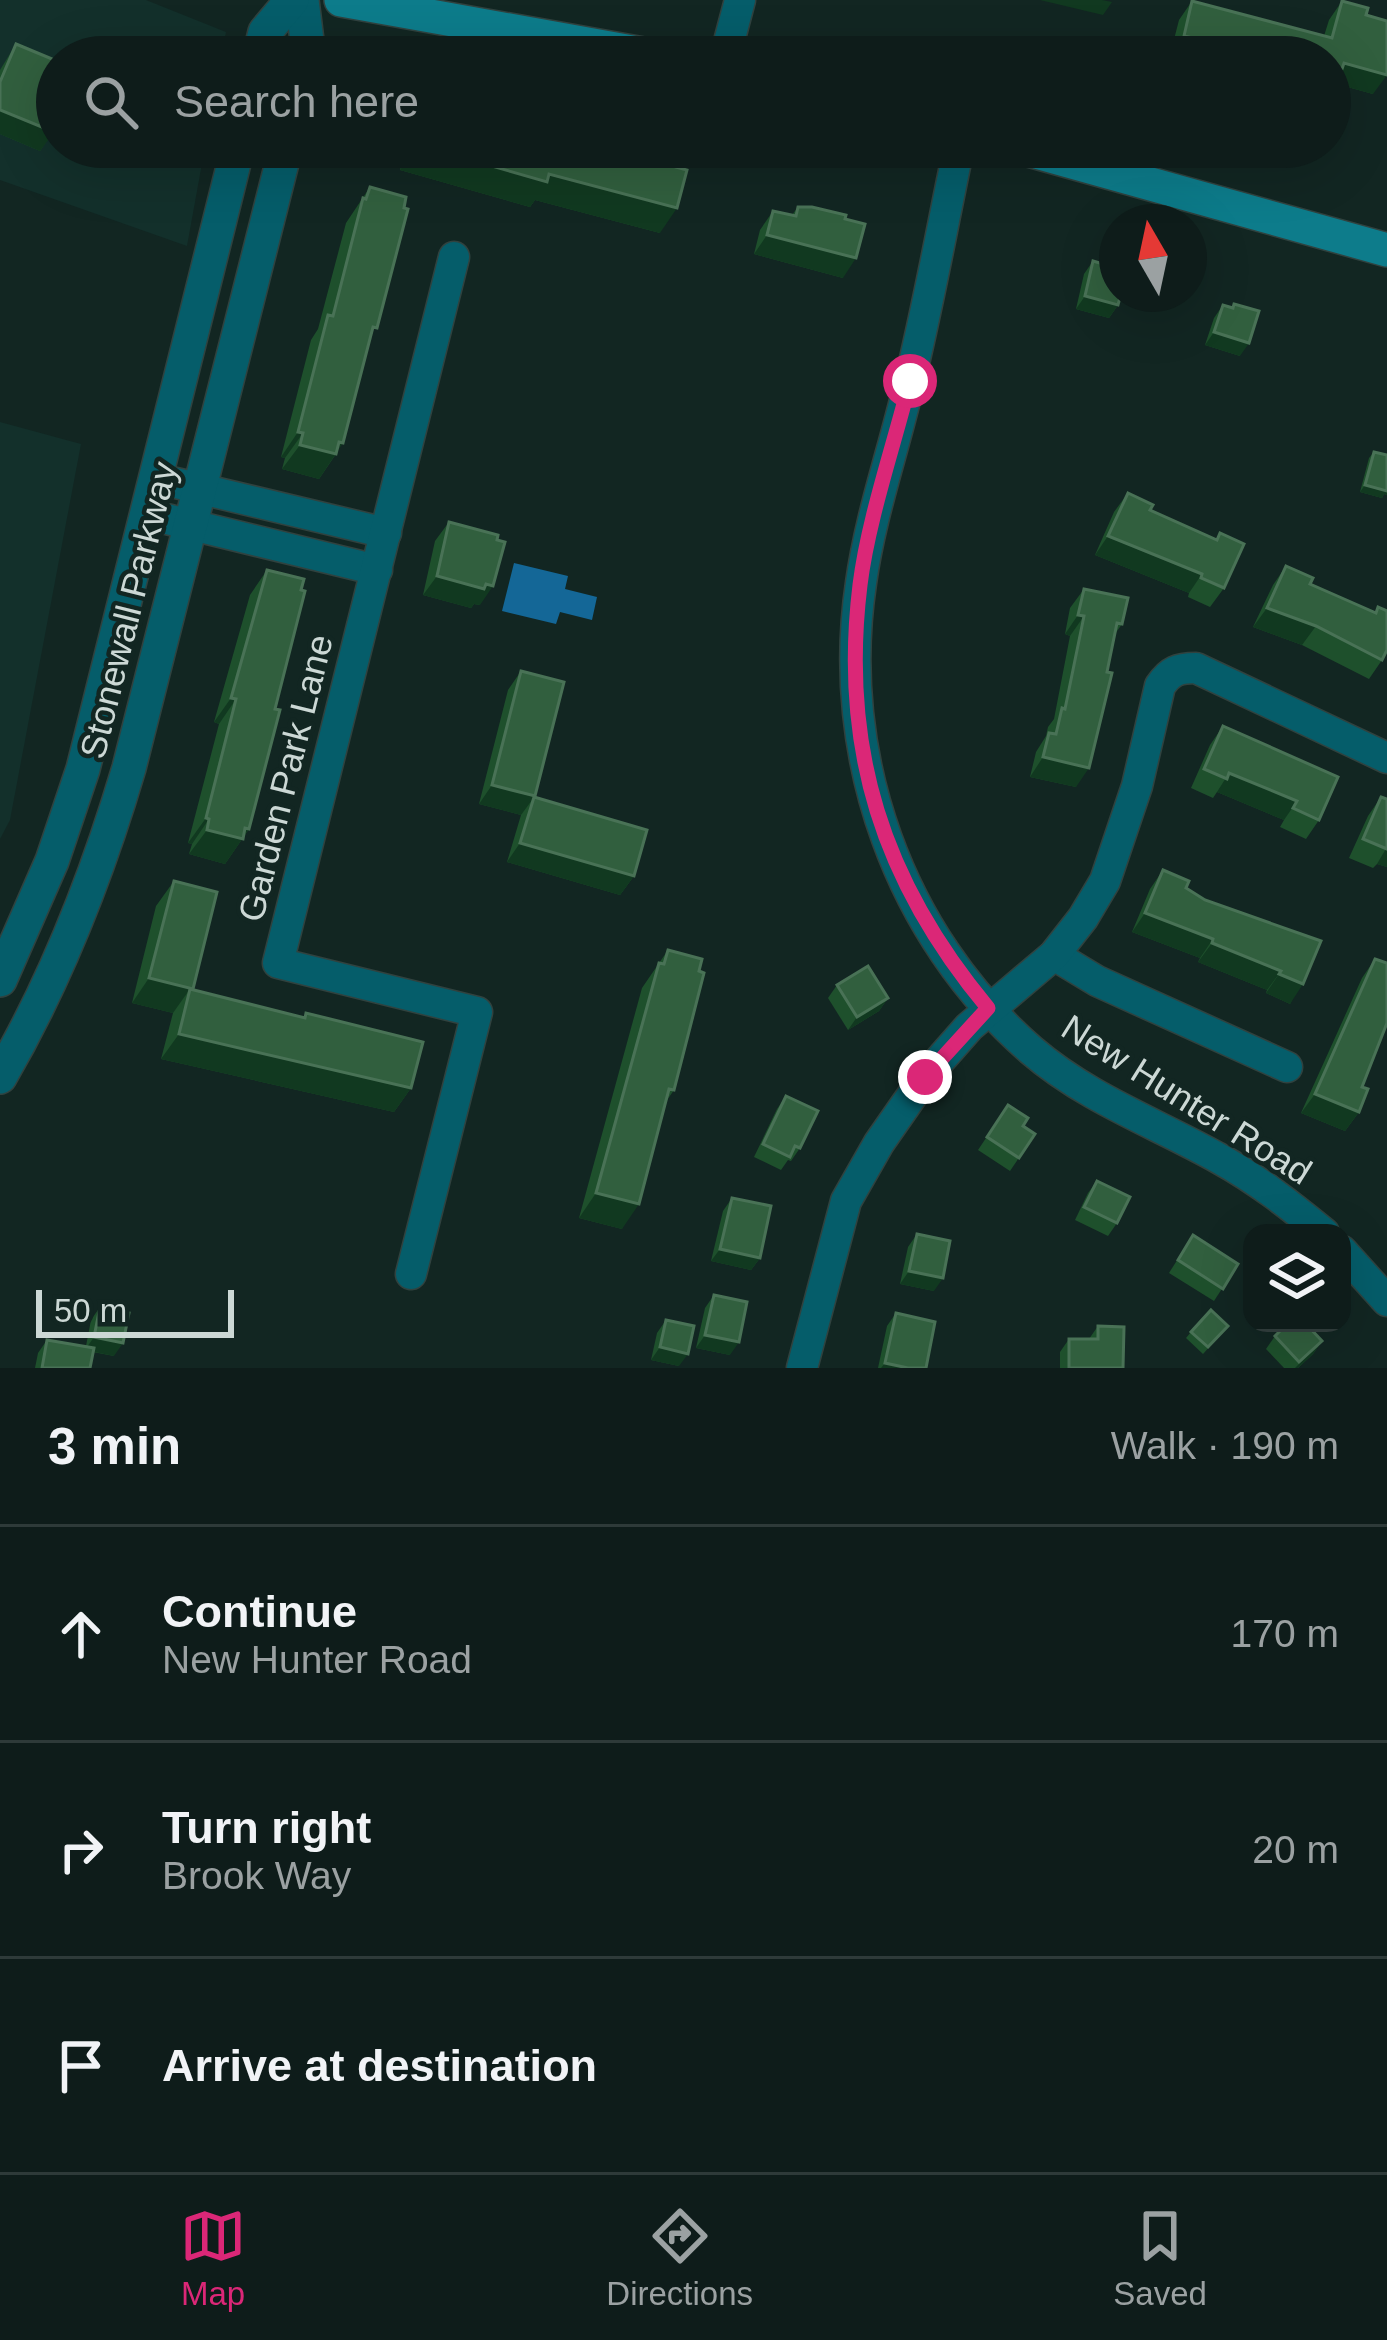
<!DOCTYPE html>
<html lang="en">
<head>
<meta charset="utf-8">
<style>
	:root { --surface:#0e1c1a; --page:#1c2927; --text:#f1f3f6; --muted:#9ba1a2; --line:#2e3a39; --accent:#db2777 }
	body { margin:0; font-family:Arial,sans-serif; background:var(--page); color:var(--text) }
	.controls { position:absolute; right:36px; bottom:36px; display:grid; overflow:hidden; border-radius:24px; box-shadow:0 12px 48px #0002 }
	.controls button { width:108px; height:108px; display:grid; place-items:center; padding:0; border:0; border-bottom:3px solid var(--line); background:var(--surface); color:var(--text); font:60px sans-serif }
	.compass { position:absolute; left:1099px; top:204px; width:108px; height:108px; border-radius:50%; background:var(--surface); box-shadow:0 12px 48px #0002; rotate:351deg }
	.scale { position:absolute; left:36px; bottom:30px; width:198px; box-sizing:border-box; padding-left:12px; border:6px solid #ccd8d5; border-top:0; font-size:33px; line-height:42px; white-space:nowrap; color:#ccd8d5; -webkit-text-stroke:9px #122622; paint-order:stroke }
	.stop { position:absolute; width:36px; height:36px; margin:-27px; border:9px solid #db2777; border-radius:50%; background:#fff }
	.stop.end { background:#db2777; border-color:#fff; box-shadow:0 3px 12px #0008 }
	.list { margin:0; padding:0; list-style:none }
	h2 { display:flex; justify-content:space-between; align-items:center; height:156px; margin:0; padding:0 48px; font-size:51px }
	h2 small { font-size:39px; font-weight:400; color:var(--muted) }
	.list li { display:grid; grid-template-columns:78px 1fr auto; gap:36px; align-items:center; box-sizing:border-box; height:216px; padding:0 48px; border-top:3px solid var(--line) }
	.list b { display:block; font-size:45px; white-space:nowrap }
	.list p { margin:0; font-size:39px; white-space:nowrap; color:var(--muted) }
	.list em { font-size:39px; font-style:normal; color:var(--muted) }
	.icon { flex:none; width:66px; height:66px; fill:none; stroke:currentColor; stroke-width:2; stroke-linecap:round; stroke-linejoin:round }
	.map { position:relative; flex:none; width:1387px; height:1368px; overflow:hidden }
	.search { position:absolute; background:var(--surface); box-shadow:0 12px 48px #0002; left:36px; right:36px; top:36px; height:132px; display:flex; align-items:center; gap:30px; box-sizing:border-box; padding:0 42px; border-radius:66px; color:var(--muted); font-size:45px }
	.sheet { height:804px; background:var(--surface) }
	nav { display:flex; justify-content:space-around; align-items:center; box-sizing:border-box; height:168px; border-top:3px solid var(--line); background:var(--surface); font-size:33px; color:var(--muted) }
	nav a { display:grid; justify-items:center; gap:6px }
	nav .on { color:var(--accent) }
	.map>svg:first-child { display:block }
	.built { fill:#13302b }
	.water { fill:#146797 }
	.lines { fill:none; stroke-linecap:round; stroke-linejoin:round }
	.minor-casing { stroke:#30423f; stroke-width:33 }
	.tertiary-casing { stroke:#30423f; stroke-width:36 }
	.secondary-casing { stroke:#30423f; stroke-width:36 }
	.minor { stroke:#055d6a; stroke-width:30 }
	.tertiary { stroke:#055d6a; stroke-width:33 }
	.secondary { stroke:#0d7c8b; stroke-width:33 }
	.wall { fill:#1e502c }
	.shaded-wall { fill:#113920 }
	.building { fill:#315f3e; stroke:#497256; stroke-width:3 }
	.route { stroke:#db2777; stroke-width:15 }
	.labels { text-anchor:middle; stroke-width:9; stroke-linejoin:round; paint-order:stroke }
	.street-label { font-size:36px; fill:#ccd8d5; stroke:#122622 }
</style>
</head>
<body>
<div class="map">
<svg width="1387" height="1368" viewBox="0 0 1387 1368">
	<rect width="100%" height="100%" fill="#122622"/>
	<g class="built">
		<path d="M0,0H146L226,32L221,57H57V147H205L187,246L0,180Z"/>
		<path d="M0,422L81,444L10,820L0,839Z"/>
	</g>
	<path class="water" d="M514,563L568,576L565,589L597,597L592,620L560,612L556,624L502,611Z"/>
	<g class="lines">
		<defs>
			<g id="minor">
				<path d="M725,57L740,0"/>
				<path d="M959,147C942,227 928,308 908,388C893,452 870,517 861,583C835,756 899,935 1031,1050C1088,1099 1156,1123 1220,1159C1258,1180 1291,1206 1324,1233"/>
				<path d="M155,478L386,533"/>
				<path d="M146,514L377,570"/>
				<path d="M1054,955L1097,981L1287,1067"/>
				<path d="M1342,1251L1387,1301"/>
				<path d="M411,1274L477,1012L278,963L454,257"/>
				<path d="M802,1368L846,1201L879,1143L925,1077L969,1027L1054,955L1083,918L1105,881L1137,786L1160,686C1170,671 1178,668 1196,668L1387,758"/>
			</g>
			<g id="tertiary">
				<path d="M302,0L309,57"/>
				<path d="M259,57L265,32L292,0"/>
				<path d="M0,980L52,861L83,769L238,147"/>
				<path d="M0,1077C57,979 97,876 129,768L286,147"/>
			</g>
			<g id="secondary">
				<path d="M341,0L660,57"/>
				<path d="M1018,147L1387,250"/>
			</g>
		</defs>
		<use href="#minor" class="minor-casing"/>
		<use href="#tertiary" class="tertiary-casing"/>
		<use href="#secondary" class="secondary-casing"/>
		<use href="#minor" class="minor"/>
		<use href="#tertiary" class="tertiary"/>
		<use href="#secondary" class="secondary"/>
	</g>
	<g class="wall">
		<path d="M1192,1L1324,36L1329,20L1342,1L1373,94L1333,83L1330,57H1178L1170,55L1179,20Z"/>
		<path d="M16,44L57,61V130L55,129L40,151L0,134V70Z"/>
		<path d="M407,147H614L660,233L535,200L530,207L400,170Z"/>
		<path d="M370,187V339L336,454L319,479L282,469L285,458L281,457L311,340L318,329L346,223Z"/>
		<path d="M798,207L845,219L843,278L754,254L760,230L773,211L792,215Z"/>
		<path d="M1093,261L1118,305L1109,318L1076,309L1084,274Z"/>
		<path d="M1234,304L1240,356L1205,345L1214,318L1223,305L1231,308Z"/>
		<path d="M1374,452L1387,455V495L1384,494L1382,498L1360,492L1369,458Z"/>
		<path d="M1128,493L1150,510L1216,539L1220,533L1224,588L1210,607L1188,597L1189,593L1095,555L1114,512Z"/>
		<path d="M449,522L480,605L474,604L471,608L423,595L435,541Z"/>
		<path d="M1286,566L1310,584L1375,612L1378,607L1382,660L1369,679L1302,645L1253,627L1273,585Z"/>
		<path d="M267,570L275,709L249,829L225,864L189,854L192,844L188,843L219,724L214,722L250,595Z"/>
		<path d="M1084,589L1122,624L1115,634L1076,787L1030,777L1036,752L1046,736L1048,727L1054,719L1070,636L1065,634L1070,608Z"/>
		<path d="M521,671L535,797L634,876L620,895L507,862L521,815L479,804L508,690Z"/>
		<path d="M1223,726L1319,820L1306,839L1280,827L1284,820L1217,792L1213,798L1191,788L1210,745Z"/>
		<path d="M1381,797L1387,799V867L1377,864L1373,868L1349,858L1368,816Z"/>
		<path d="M1163,870L1186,888L1205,900L1321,941L1290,1004L1266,993L1267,990L1198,962L1200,958L1132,932L1150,889Z"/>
		<path d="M174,881L192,989L303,1018L306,1013L411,1088L394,1112L161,1059L173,1013L132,1003L156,906Z"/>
		<path d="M668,950L674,1090L665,1103L622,1229L579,1218L642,988Z"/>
		<path d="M1375,959L1383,1034L1362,1087L1359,1112L1345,1131L1301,1113L1362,978Z"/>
		<path d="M837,985L888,998L879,1011L848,1030L828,998Z"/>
		<path d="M786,1096L800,1148L791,1161L788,1160L781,1170L754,1157L777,1109Z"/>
		<path d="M1008,1105L1023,1126L1035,1134L1010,1171L978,1150Z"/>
		<path d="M1097,1181L1117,1223L1108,1236L1075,1220L1088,1193Z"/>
		<path d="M732,1198L760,1258L751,1270L711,1261L723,1211Z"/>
		<path d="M917,1234L934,1291L900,1284L908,1247Z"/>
		<path d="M1193,1235L1238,1264L1214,1301L1169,1273Z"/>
		<path d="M714,1295L730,1355L696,1348L705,1308Z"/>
		<path d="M100,1307L114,1356L93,1352L90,1368H35L38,1353L47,1340L86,1346L91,1320Z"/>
		<path d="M896,1313L926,1368H878L887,1326Z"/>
		<path d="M666,1320L679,1366L651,1360L657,1333Z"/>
		<path d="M1098,1326L1123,1368H1060V1352L1069,1339H1089Z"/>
		<path d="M1228,1326L1203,1354L1186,1338L1191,1332Z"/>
		<path d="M1275,1336L1322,1341L1313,1354L1298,1368H1284L1266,1349Z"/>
	</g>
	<g class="shaded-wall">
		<path d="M1040,0H1102L1112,2L1103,15Z"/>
		<path d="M1184,36L1275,57H1178L1170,55Z"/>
		<path d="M1344,63L1387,75L1373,94L1333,83L1330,88V69Z"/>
		<path d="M0,110L54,132L40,151L0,134Z"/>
		<path d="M99,147H130L123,157Z"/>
		<path d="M416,147H426L549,174L677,208L660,233L535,200L530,207L400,170Z"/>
		<path d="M767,235L856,258L843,278L754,254Z"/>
		<path d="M1085,296L1118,305L1109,318L1076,309Z"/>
		<path d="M1214,332L1249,343L1240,356L1205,345Z"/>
		<path d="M298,432L303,433L285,458L281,457Z"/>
		<path d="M339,442L343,443L319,479L282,469L300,445Z"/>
		<path d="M1365,485L1387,488V495L1384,494L1382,498L1360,492Z"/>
		<path d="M1108,536L1202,574L1189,593L1095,555Z"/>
		<path d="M437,576L486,584L493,586L480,605L474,604L471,608L423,595Z"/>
		<path d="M1267,608L1316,626L1302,645L1253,627Z"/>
		<path d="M1078,615L1084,616L1070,636L1065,634Z"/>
		<path d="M231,698L236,699L219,724L214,722Z"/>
		<path d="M1043,757L1089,768L1076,787L1030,777Z"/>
		<path d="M1229,773L1297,801L1284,820L1217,792Z"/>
		<path d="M492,785L535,796L521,815L479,804Z"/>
		<path d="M206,818L209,819L192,844L188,843Z"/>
		<path d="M245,828L249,829L225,864L189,854L207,830Z"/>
		<path d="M520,843L634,876L620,895L507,862Z"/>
		<path d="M1387,847V867L1377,864Z"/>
		<path d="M1145,913L1213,939L1200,958L1132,932Z"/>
		<path d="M1212,943L1281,971L1267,990L1198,962Z"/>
		<path d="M1279,974L1303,984L1290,1004L1266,993Z"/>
		<path d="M149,978L190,989L173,1013L132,1003Z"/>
		<path d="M888,998L879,1011L848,1030L857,1017Z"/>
		<path d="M179,1034L411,1088L394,1112L161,1059Z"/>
		<path d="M1315,1094L1359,1112L1345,1131L1301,1113Z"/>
		<path d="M596,1193L639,1204L622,1229L579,1218Z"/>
		<path d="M720,1249L760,1258L751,1270L711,1261Z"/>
		<path d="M909,1271L943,1278L934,1291L900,1284Z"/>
		<path d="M705,1335L739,1342L730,1355L696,1348Z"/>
		<path d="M94,1337L123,1343L114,1356L85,1350Z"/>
		<path d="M1322,1341L1313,1354L1298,1368H1295Z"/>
		<path d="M660,1347L688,1354L679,1366L651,1360Z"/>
		<path d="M885,1363L908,1368H881Z"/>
	</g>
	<g class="building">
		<path d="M1192,1L1332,38L1342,1L1368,8L1366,15L1387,21V75L1344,63L1341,72L1330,69V57H1275L1184,36Z"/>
		<path d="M16,44L57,61V125L54,132L0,110V82Z"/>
		<path d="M426,147H614L676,164V167L687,170L677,208L549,174L547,182Z"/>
		<path d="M370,187L406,197L404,208L408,209L377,328L373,327L343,443L339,442L336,454L300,445L303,433L298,432L328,315L333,316L363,198L366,199Z"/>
		<path d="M798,207H812L846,215L845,219L865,224L856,258L767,235L773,211L796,216Z"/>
		<path d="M1093,261L1117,268V294H1121L1118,305L1085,296Z"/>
		<path d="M1234,304L1259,311L1249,343L1214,332L1223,305L1233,308Z"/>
		<path d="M1374,452L1387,455V491L1365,485Z"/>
		<path d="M1128,493L1153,505L1150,510L1217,540L1220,533L1244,544L1224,588L1201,578L1202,574L1108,536Z"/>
		<path d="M449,522L498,535L497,540L505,542L493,586L486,584L484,589L437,576Z"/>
		<path d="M1286,566L1313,578L1310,584L1335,595L1376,613L1378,607L1387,611V650L1382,660L1316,626L1267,608Z"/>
		<path d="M267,570L304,579L301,590L305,591L275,709L280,710L249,829L245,828L243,839L207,830L209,819L206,818L236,699L231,698Z"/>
		<path d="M1084,589L1128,598L1122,624L1117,623L1107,672L1112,673L1089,768L1043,757L1049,733L1056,734L1062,708L1065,709L1084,616L1078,615Z"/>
		<path d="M521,671L564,682L535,796L492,785Z"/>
		<path d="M1223,726L1338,777L1319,820L1293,808L1297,801L1229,773L1227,779L1204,769Z"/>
		<path d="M534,797L647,830L634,876L520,843Z"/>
		<path d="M1381,797L1387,799V849L1363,839Z"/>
		<path d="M1163,870L1189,881L1186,888L1205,900L1321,941L1303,984L1279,974L1281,971L1212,943L1213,939L1145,913Z"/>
		<path d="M174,881L217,892L193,989L149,978Z"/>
		<path d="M668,950L702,959L699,971L704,973L674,1090L669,1089L639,1204L596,1193L659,963L664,964Z"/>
		<path d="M1375,959L1387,963V1023L1362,1087L1368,1089L1359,1112L1315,1094Z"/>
		<path d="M868,966L888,998L857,1017L837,985Z"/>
		<path d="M190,989L305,1018L306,1013L423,1042L411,1088L179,1034Z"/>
		<path d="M786,1096L818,1111L800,1148L795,1146L790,1157L763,1144Z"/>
		<path d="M1008,1105L1028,1118L1023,1126L1035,1134L1019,1158L987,1137Z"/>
		<path d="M1097,1181L1130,1197L1117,1223L1084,1207Z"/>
		<path d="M732,1198L771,1206L760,1258L720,1249Z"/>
		<path d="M917,1234L950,1241L943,1278L909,1271Z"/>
		<path d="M1193,1235L1238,1264L1223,1289L1178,1260Z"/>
		<path d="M714,1295L747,1302L739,1342L705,1335Z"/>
		<path d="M100,1307L129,1313L123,1343L94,1337Z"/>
		<path d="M1211,1310L1228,1326L1208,1347L1191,1332Z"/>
		<path d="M896,1313L935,1322L926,1368H908L885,1363Z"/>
		<path d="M666,1320L694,1326L688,1354L660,1347Z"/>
		<path d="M1288,1323H1305L1322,1341L1299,1362L1275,1336Z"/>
		<path d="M1098,1326L1124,1327L1123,1368H1069V1339H1098Z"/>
		<path d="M47,1340L94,1348L90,1368H42Z"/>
	</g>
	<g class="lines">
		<path class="route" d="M910,381C894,445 868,520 860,585C840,749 883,882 988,1008L925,1077"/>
	</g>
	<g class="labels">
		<g class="street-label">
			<text transform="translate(128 610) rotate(-76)" y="13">Stonewall Parkway</text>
			<text transform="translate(285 778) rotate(-76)" y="13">Garden Park Lane</text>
			<text transform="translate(1187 1099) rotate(32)" y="13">New Hunter Road</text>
		</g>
	</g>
</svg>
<div class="controls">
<button><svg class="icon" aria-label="layers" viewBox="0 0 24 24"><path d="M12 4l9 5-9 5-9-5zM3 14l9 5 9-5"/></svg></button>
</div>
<svg class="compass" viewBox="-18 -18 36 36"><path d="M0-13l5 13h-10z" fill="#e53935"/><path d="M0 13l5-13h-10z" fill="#9ba1a2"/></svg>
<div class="scale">50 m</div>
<div class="stop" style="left:910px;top:381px"></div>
<div class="stop end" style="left:925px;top:1077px"></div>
<div class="search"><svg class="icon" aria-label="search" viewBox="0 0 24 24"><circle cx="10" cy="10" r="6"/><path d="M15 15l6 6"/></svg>Search here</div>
</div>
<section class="sheet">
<h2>3 min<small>Walk · 190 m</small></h2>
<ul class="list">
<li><svg class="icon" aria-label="ahead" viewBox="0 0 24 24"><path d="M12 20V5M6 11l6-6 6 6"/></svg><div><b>Continue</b><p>New Hunter Road</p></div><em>170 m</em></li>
<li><svg class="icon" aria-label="right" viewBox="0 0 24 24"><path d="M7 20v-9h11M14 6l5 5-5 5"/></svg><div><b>Turn right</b><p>Brook Way</p></div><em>20 m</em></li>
<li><svg class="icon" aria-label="arrive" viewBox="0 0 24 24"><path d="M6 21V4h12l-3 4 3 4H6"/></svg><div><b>Arrive at destination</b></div></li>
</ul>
</section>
<nav>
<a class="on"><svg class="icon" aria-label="map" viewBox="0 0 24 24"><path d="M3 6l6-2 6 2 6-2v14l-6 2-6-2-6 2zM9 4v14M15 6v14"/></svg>Map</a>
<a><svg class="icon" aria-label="directions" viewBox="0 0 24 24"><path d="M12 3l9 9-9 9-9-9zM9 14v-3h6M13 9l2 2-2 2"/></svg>Directions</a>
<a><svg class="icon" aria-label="saved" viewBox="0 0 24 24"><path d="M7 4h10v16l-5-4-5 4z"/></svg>Saved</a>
</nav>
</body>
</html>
